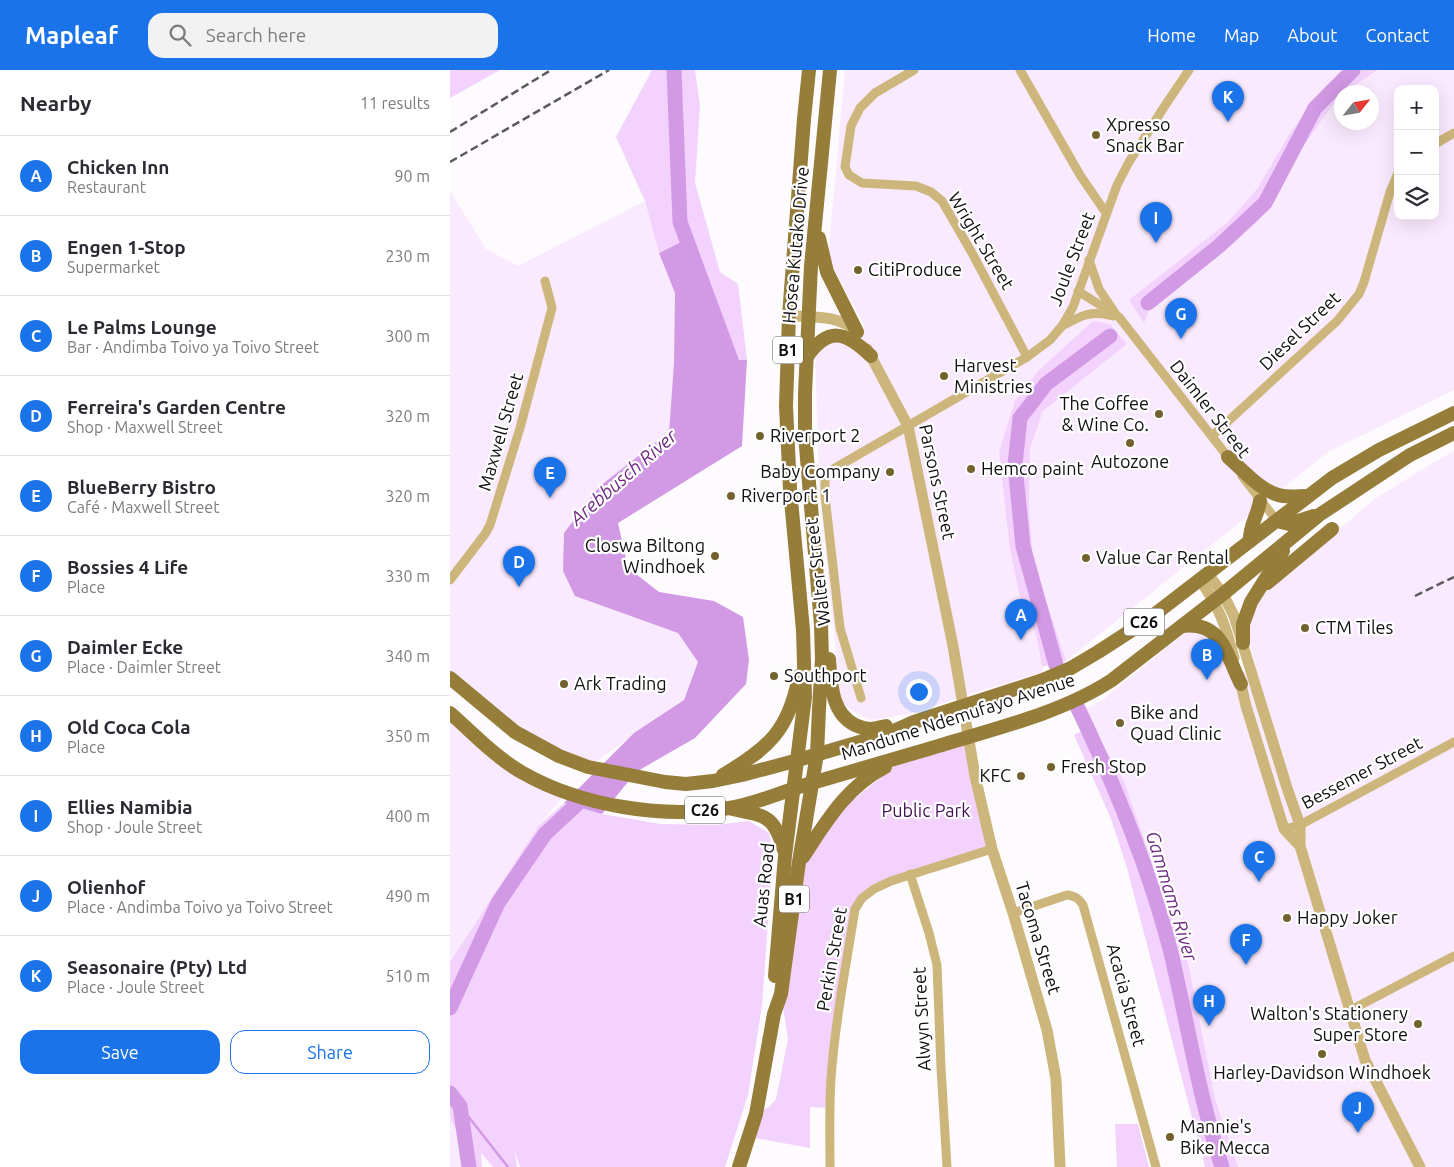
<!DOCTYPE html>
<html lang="en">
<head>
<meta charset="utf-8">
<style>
	:root { --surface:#fff; --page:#f2f2f3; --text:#2b2b33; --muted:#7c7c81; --line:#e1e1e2; --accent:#1a73e8 }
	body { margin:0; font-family:Ubuntu,sans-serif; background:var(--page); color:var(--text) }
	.controls { position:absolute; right:15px; top:15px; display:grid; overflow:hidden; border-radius:10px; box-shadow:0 5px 20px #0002 }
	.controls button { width:45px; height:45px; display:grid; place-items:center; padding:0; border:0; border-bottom:1px solid var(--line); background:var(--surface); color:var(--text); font:25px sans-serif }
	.compass { position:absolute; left:884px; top:15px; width:45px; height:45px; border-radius:50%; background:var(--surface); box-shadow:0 5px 20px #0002; rotate:59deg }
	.you { position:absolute; left:468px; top:621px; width:18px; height:18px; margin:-12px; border:4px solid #fff; border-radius:50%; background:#1a73e8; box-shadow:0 0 0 8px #1a73e833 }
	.badge { display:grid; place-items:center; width:32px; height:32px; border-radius:50%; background:var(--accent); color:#fff; font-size:16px; font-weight:700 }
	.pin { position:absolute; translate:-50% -41px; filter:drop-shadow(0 1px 2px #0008) }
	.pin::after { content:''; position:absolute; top:26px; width:18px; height:15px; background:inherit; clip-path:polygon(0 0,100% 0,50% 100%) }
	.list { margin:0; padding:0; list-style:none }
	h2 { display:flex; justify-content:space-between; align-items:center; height:65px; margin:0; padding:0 20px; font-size:21px }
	h2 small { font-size:16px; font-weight:400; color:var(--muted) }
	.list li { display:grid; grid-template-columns:32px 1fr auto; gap:15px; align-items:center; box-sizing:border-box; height:80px; padding:0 20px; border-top:1px solid var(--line) }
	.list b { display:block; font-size:19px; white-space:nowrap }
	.list p { margin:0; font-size:16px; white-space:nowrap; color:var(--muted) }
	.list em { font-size:16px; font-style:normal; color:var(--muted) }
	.actions { display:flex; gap:10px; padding:15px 20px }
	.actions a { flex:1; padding:11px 0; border:1px solid var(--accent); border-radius:15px; text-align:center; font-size:18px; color:var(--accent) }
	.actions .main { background:var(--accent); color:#fff }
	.icon { flex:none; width:28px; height:28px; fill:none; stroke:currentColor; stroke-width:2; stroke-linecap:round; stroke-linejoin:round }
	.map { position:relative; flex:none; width:1004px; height:1097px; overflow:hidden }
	header { display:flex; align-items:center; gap:30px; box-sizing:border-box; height:70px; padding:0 25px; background:var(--accent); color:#fff }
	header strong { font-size:24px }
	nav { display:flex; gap:28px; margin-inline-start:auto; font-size:18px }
	.search { width:350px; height:45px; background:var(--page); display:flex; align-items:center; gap:12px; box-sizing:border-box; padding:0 18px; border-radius:15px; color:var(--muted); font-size:19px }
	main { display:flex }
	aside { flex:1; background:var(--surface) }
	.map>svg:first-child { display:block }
	.built { fill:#faeaff; fill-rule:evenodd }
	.green { fill:#f3d3fd }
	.water { fill:#d299e4 }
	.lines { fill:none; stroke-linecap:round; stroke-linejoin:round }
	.stream { stroke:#d299e4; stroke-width:2.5 }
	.river { stroke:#d299e4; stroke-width:15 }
	.minor { stroke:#cdb67b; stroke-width:9 }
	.tertiary { stroke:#cdb67b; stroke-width:11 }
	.primary { stroke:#967d39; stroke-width:14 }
	.rail { stroke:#5c595d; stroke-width:2.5; stroke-dasharray:8 4; stroke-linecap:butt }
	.poi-dot { fill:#73612f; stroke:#fff; stroke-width:2 }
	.labels { text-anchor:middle; stroke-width:4.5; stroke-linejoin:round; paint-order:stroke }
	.shield { fill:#fff; stroke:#59575a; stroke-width:1 }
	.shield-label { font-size:16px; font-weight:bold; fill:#120f13 }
	.poi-label { font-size:18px; fill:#120f13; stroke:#fff; text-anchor:start }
	.street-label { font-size:18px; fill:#120f13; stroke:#fff }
	.park-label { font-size:18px; fill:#461154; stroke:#fff }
	.water-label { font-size:19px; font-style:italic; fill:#6f2a83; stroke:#fff }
</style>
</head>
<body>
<header>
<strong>Mapleaf</strong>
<div class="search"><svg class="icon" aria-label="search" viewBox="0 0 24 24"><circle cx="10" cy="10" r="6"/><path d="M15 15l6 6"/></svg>Search here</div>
<nav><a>Home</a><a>Map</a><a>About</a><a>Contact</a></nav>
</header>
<main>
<aside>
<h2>Nearby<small>11 results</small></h2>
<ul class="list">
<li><span class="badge">A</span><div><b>Chicken Inn</b><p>Restaurant</p></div><em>90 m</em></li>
<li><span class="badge">B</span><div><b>Engen 1-Stop</b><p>Supermarket</p></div><em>230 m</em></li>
<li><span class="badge">C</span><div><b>Le Palms Lounge</b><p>Bar · Andimba Toivo ya Toivo Street</p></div><em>300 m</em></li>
<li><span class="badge">D</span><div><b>Ferreira's Garden Centre</b><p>Shop · Maxwell Street</p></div><em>320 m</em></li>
<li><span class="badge">E</span><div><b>BlueBerry Bistro</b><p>Café · Maxwell Street</p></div><em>320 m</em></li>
<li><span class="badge">F</span><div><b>Bossies 4 Life</b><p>Place</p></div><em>330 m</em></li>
<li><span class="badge">G</span><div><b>Daimler Ecke</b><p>Place · Daimler Street</p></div><em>340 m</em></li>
<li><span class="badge">H</span><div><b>Old Coca Cola</b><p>Place</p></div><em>350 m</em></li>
<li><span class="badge">I</span><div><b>Ellies Namibia</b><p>Shop · Joule Street</p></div><em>400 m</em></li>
<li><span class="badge">J</span><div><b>Olienhof</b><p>Place · Andimba Toivo ya Toivo Street</p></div><em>490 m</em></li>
<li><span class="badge">K</span><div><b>Seasonaire (Pty) Ltd</b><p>Place · Joule Street</p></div><em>510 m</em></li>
</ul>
<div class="actions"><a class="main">Save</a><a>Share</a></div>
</aside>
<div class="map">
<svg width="1004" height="1097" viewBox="0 0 1004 1097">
	<rect width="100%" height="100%" fill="#fdfbfd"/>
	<g class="built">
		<path d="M395,0H1004V320L878,382L616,591L583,490L579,438L580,378L593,341L677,274L660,254L549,382L560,480L570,527L586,564L593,602L520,624L464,643L421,650L407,644L391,632L369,416L365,280L415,257L378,188ZM948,19H985V146H948ZM892,22H922V52H892Z"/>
		<path d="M0,121L36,179L68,196L195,131L209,183L225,223L224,293L219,362L150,416L114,463L113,472L125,526L228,563L248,592L234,630L138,697L109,686L0,608Z"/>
		<path d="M1004,381V1097H788L765,1029L739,897L674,711L634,640L651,631L741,558L758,563L768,577L780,606L806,598L797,557L808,527L926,428L986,391Z"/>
		<path d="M0,646L44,682L117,722L89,755L0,892Z"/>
		<path d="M0,1047L12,1073L17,1097H0Z"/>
	</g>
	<g class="green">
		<path d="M0,0H50L0,28Z"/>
		<path d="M202,0H245L250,36L245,113L270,202L288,214L297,290H281L237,169L209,183L195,131L166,67Z"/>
		<path d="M894,0H927L895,22H892L891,25L878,41L846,87L810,149L785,172L700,238L694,253L679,230L777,153L807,119L840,63L874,18Z"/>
		<path d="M643,251L660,254L677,274L593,341L580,378L579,438L583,490L616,591L592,597L586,564L570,527L560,480L549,382L565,331L588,301Z"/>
		<path d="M642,655L674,711L739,897L765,1029L788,1097H755L677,798L661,749L624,665Z"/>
		<path d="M518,666L542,779L424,819L405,839L379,1038L360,1037V1078L299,1067L306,1044L319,1037L326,1029L338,969L331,924L349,792L392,739L458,685Z"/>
		<path d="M114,733L152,744L211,754L266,755L299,751L319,763L323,785L312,935L298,1025L275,1097H70L65,1082L67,1097H43L31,1083L32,1097H17L12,1073L0,1047V892L89,755Z"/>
		<path d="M665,1054H688L699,1097H667Z"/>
	</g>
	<path class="water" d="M237,169L281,290H297L292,376L168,453L178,498L209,522L264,531L293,547L299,590L296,614L245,668L186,702L152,744L114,733L184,663L234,630L248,592L228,563L125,526L113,501L114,463L150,416L219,362L224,293L225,223L209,183Z"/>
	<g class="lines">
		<path class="stream" d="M10,1036L58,1097"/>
		<g class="river">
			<path d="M224,0L230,152L281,290L275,310"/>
			<path d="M698,233L769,176L815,133L865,38L903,0"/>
			<path d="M606,595L573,476L565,395L570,348L596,314L660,266"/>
			<path d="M625,632C664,713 699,796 721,883C738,955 749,1027 772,1097"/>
			<path d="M0,938L48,833L95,764L139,723"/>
			<path d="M0,1023L10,1036L19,1097"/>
		</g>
		<g class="minor">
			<path d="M464,0L425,23L410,38L401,56L395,97L399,105L412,113L466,116L481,122L492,131L522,183L577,287"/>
			<path d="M570,0L630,105L656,143"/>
			<path d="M985,74L1004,63"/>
			<path d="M639,190L649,219L665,243"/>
			<path d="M628,221L669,247L781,391"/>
			<path d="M612,256C632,245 641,240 663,246"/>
			<path d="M762,366L887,251L909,224L914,212L940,122L948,103"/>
			<path d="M792,406L827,451"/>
			<path d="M0,510L35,464L40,455L70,358L102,238L95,211"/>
			<path d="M411,628L390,558L375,426V410L380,401L577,287L600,270L612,256L623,237L667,115L679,92L716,34L739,0"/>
			<path d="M834,759L850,755L1004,672"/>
			<path d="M460,804L479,863L487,895L491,998L497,1097"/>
			<path d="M563,843L617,825C626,826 629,829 633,835L706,1097"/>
			<path d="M899,941L1004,886"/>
			<path d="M380,1097C380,1068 379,1039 381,1009C385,952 396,896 405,839L412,828L424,819L441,811L542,779"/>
		</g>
		<g class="tertiary">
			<path d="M339,246C363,247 391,245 408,263"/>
			<path d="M417,279L458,356L503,576L525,706L542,779L563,843L597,960L606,1009L610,1097"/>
			<path d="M758,504L773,524L784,546L837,718L850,755V776L915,990L970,1097"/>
			<path d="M750,510C770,539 775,554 784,588"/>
			<path d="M789,606L796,636L834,759L850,776"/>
		</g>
		<g class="primary">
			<path d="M369,168L377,202L407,262"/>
			<path d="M356,288C378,256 395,261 421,286"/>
			<path d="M778,387C794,401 812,423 833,426C841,427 850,426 858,426"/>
			<path d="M827,451L839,454L864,446"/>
			<path d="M800,470C799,457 808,445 810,431"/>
			<path d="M817,513L882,459"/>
			<path d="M732,556C773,551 776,585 791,614"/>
			<path d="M793,573V554L801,532L833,481"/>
			<path d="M379,589C381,613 381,643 405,655C410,657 415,659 420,659C425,659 431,657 436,656"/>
			<path d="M0,608L65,662L109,686L138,697L215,712L236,714L263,711L292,705L348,690L437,664L464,652L593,610L621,598L648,582L696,551L882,408L929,380L1004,343"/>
			<path d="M0,643C23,663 46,688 73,703C131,736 213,749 279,738C305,734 329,723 355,715C395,703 435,692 475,680C535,661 609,645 662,610L773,524L869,445L960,385L1004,363"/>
			<path d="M273,705C319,678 339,660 349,606"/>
			<path d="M282,739C316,746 324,745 334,780"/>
			<path d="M353,787C376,752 396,717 435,697"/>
			<path d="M325,906L335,786L355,627L353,560L340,419L336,336L339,246L354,49L359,0"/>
			<path d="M289,1097L306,1044L324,944L331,924L349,792L367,684L369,639L372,589L371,555L355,365V323L361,196L380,0"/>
		</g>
		<g class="rail">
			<path d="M0,62L101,0"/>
			<path d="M0,92L159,0"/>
			<path d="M965,526L1004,507"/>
		</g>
	</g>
	<g class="poi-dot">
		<circle cx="646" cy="65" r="5"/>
		<circle cx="408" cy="200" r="5"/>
		<circle cx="494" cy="306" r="5"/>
		<circle cx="709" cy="344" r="5"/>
		<circle cx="310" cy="366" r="5"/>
		<circle cx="680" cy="373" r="5"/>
		<circle cx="521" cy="399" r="5"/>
		<circle cx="440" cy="402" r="5"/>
		<circle cx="281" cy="426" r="5"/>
		<circle cx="265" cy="486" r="5"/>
		<circle cx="636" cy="488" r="5"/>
		<circle cx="855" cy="558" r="5"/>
		<circle cx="324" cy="606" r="5"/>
		<circle cx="114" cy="614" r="5"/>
		<circle cx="670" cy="653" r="5"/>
		<circle cx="601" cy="697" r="5"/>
		<circle cx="571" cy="706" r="5"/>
		<circle cx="837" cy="848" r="5"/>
		<circle cx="968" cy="954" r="5"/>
		<circle cx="872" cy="984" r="5"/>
		<circle cx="720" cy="1067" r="5"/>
	</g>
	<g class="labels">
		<g class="shield">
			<rect x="323" y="266.5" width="30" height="27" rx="4"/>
			<rect x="674" y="538.5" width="40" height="27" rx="4"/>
			<rect x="235" y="726.5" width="40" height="27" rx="4"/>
			<rect x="329" y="815.5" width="30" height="27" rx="4"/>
		</g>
		<g class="shield-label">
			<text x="338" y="286">B1</text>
			<text x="694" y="558">C26</text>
			<text x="255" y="746">C26</text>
			<text x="344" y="835">B1</text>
		</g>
		<g class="poi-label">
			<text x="656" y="61">Xpresso<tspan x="656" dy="21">Snack Bar</tspan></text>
			<text x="418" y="206">CitiProduce</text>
			<text x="504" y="302">Harvest<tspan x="504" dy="21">Ministries</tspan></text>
			<text x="699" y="340" text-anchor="end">The Coffee<tspan x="699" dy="21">&amp; Wine Co.</tspan></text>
			<text x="320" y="372">Riverport 2</text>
			<text x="680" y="398" text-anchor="middle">Autozone</text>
			<text x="531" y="405">Hemco paint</text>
			<text x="430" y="408" text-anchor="end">Baby Company</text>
			<text x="291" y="432">Riverport 1</text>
			<text x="255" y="482" text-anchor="end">Closwa Biltong<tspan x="255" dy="21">Windhoek</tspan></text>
			<text x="646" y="494">Value Car Rental</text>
			<text x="865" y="564">CTM Tiles</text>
			<text x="334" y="612">Southport</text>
			<text x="124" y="620">Ark Trading</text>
			<text x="680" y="649">Bike and<tspan x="680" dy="21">Quad Clinic</tspan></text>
			<text x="611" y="703">Fresh Stop</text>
			<text x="561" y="712" text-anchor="end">KFC</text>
			<text x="847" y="854">Happy Joker</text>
			<text x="958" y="950" text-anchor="end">Walton's Stationery<tspan x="958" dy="21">Super Store</tspan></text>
			<text x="872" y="1009" text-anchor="middle">Harley-Davidson Windhoek</text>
			<text x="730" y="1063">Mannie's<tspan x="730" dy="21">Bike Mecca</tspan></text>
		</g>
		<g class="street-label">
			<text transform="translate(531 171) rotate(59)" y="6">Wright Street</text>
			<text transform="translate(346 175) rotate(-85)" y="6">Hosea Kutako Drive</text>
			<text transform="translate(622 189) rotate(-69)" y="6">Joule Street</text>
			<text transform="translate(850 261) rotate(-44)" y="6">Diesel Street</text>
			<text transform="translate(760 339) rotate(52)" y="6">Daimler Street</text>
			<text transform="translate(51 362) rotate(-74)" y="6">Maxwell Street</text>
			<text transform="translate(487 412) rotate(78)" y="6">Parsons Street</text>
			<text transform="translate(368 502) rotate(-97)" y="6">Walter Street</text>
			<text transform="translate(508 647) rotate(-18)" y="6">Mandume Ndemufayo Avenue</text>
			<text transform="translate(912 703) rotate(-28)" y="6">Bessemer Street</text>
			<text transform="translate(314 815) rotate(-84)" y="6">Auas Road</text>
			<text transform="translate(588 868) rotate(73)" y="6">Tacoma Street</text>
			<text transform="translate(382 889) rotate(-80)" y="6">Perkin Street</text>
			<text transform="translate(676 925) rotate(75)" y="6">Acacia Street</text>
			<text transform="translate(472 949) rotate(-93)" y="6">Alwyn Street</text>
		</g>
		<g class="park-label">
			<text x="476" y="747">Public Park</text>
		</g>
		<g class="water-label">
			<text transform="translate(173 407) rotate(-41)" y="7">Arebbusch River</text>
			<text transform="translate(722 826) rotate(73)" y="7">Gammams River</text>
		</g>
	</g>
</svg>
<div class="controls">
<button>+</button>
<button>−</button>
<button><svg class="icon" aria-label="layers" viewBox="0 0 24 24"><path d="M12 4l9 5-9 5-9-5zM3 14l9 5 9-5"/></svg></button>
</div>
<svg class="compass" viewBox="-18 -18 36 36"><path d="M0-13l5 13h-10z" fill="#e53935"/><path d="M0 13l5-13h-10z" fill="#7c7c81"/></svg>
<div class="you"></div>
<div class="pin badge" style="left:571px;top:570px">A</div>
<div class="pin badge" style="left:757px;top:610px">B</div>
<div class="pin badge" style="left:809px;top:812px">C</div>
<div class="pin badge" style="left:69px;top:517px">D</div>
<div class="pin badge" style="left:100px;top:428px">E</div>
<div class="pin badge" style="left:796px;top:895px">F</div>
<div class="pin badge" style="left:731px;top:269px">G</div>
<div class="pin badge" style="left:759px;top:956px">H</div>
<div class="pin badge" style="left:706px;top:173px">I</div>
<div class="pin badge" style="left:908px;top:1063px">J</div>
<div class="pin badge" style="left:778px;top:52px">K</div>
</div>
</main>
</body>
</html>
